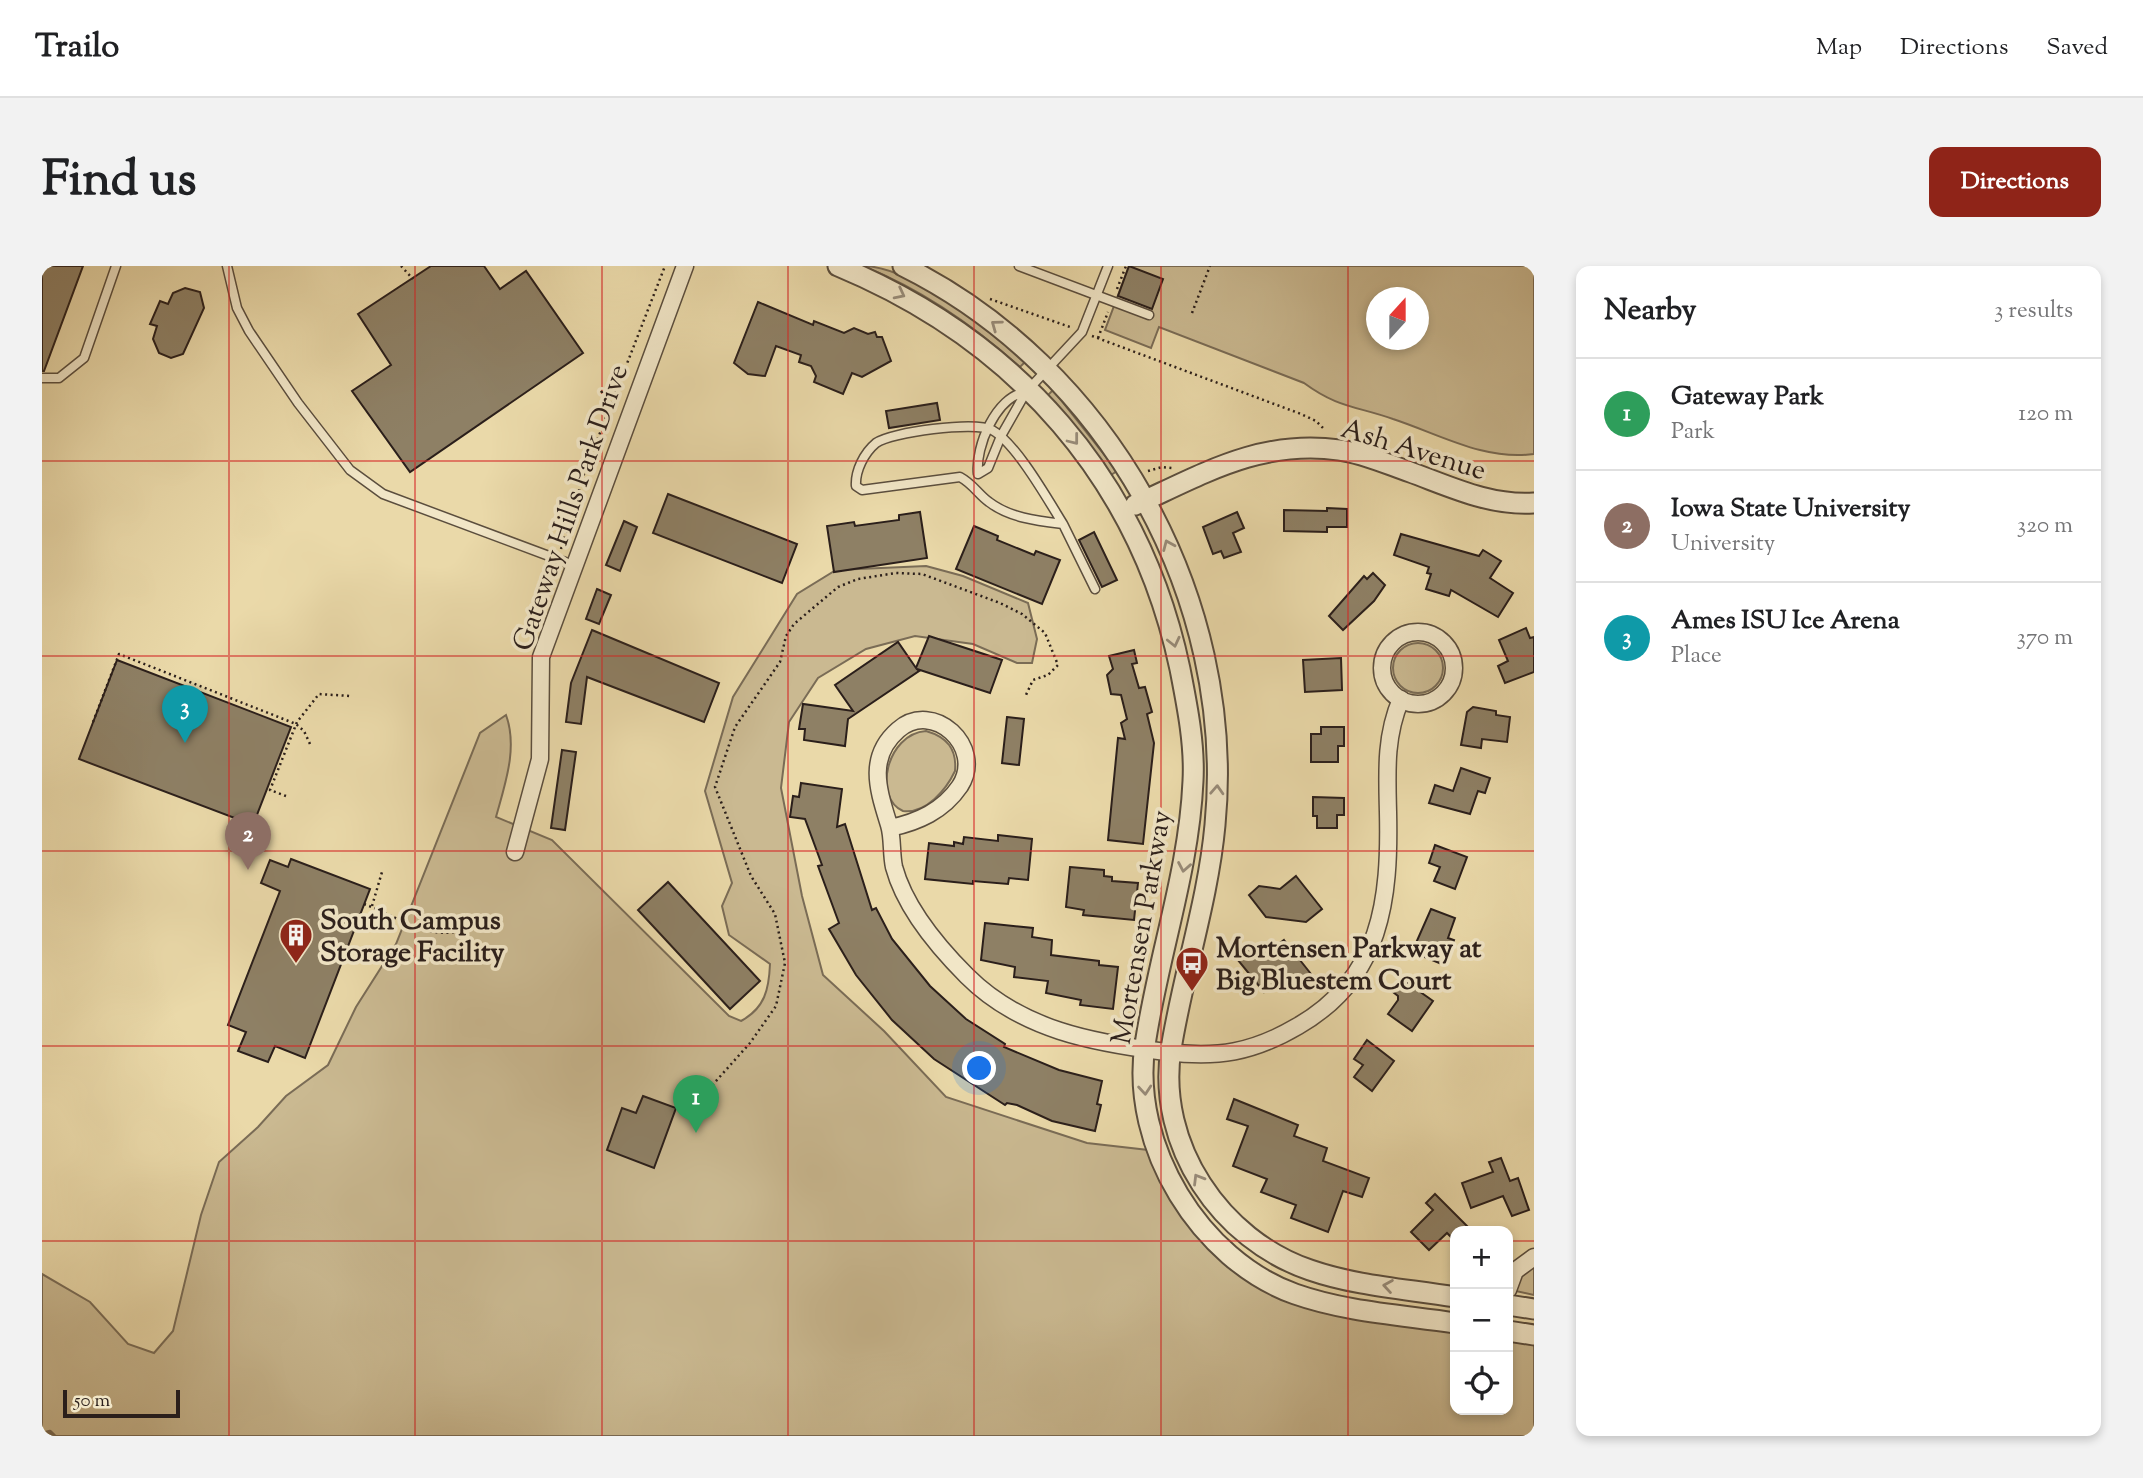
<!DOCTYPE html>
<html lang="en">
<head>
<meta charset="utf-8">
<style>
	:root { --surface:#fff; --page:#f2f2f2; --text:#202124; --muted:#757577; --line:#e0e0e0; --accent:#8f2418 }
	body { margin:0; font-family:"Sorts Mill Goudy",serif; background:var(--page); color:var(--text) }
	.controls { position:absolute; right:21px; bottom:21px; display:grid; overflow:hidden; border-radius:14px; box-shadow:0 4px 10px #0003 }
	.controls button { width:63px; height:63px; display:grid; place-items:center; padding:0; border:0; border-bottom:2px solid var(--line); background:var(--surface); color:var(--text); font:35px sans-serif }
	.compass { position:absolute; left:1324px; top:21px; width:63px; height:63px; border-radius:50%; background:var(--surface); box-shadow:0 4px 10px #0003; rotate:21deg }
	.scale { position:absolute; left:21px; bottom:18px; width:117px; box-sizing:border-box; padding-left:7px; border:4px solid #2b1f1b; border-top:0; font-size:19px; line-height:24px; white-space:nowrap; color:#2b1f1b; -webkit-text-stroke:5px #f1e6c7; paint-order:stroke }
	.you { position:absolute; left:938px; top:803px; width:24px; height:24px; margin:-18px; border:5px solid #fff; border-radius:50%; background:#1a73e8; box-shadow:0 0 0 10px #1a73e833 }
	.badge { display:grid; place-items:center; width:46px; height:46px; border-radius:50%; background:var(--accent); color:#fff; font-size:23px; font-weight:700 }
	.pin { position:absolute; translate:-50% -58px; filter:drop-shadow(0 2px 4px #0008) }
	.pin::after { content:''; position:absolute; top:37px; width:24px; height:21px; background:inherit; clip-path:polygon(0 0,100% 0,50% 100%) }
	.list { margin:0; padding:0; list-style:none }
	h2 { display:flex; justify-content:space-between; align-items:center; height:91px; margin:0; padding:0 28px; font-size:30px }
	h2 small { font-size:23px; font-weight:400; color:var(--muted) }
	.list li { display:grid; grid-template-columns:46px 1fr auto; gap:21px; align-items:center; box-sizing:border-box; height:112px; padding:0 28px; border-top:2px solid var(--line) }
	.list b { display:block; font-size:26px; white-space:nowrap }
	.list p { margin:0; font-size:23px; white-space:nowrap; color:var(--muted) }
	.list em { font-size:23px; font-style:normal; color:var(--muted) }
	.icon { flex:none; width:38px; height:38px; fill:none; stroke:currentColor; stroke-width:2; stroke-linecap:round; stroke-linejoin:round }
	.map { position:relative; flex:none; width:1492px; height:1170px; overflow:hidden; border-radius:14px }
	header { display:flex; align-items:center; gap:42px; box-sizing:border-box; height:98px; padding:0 35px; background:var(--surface); border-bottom:2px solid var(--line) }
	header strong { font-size:33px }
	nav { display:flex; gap:38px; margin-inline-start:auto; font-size:24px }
	.intro { display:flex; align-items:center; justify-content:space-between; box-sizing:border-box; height:168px; padding:0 42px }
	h1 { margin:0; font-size:49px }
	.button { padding:18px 32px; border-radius:14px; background:var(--accent); color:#fff; font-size:24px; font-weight:700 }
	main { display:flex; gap:42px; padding:0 42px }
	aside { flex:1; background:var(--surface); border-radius:14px; box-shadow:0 4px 10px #0003 }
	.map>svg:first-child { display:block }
	.green { fill:#cab991; stroke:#7a6c56; stroke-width:2; fill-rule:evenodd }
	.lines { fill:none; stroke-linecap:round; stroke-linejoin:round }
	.stream { stroke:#776953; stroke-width:4.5 }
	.building { fill:#8e8065; stroke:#2b1f1b; stroke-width:2 }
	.service-casing { stroke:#5b4e3e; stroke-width:11 }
	.minor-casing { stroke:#5b4e3e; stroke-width:19 }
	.tertiary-casing { stroke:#5b4e3e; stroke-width:23 }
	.path { stroke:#2b1f1b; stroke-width:2.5; stroke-dasharray:2 3.5; stroke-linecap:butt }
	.service { stroke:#f1e6c7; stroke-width:8 }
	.minor { stroke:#f1e6c7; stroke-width:16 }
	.tertiary { stroke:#f1e6c7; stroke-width:19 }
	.oneway { stroke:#988c7a }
	.grid { fill:none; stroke:#d62828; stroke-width:2; stroke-opacity:0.55 }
	.labels { text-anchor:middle; stroke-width:7; stroke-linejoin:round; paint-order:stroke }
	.street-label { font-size:28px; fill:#2b1f1b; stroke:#f1e6c7 }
	.poi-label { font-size:28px; font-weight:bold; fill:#2b1f1b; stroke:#f1e6c7; text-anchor:start }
</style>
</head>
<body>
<header>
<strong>Trailo</strong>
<nav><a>Map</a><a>Directions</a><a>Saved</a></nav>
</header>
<div class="intro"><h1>Find us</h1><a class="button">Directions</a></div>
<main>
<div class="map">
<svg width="1492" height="1170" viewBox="0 0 1492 1170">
	<rect width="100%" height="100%" fill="#ead9a9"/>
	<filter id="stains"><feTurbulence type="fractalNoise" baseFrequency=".00286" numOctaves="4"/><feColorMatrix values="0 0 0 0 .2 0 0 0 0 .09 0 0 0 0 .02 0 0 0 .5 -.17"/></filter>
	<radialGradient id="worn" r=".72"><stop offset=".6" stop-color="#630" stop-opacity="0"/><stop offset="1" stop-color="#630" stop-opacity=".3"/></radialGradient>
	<g class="green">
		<path d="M821,0C870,0 946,64 983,96L978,101C932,60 879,23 821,0Z"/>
		<path d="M1087,0H1492V188C1442,195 1397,168 1351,153C1314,140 1296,142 1262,117L1117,61L1109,82L1063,64ZM1335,32H1377V74H1335Z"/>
		<path d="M1011,124L1075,205L1069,209L1006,129Z"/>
		<path d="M884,300L921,310L986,337L995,373L990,397H975L931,378L873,370L824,383L776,412L747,456L739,522L760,630L781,709L842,765L904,831L1045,877L1115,885L1185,986L1292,1048L1413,1067V1144H1466V1075L1492,1079V1170H0V1008L48,1036L86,1078L112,1087L131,1065L159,949L177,896L216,861L244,830L286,799L314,741L354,678L438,467L464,449C476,482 463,518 454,551L510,574L687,750L699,755C723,742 727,723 728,698L687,669L680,640L690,617L663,525L691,431L755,328L794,304Z"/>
		<circle cx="1376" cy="402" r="25"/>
		<path d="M884,465C905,471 915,483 913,505C904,524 884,548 861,545C831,532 844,468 884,465Z"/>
		<path d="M1492,999V1029L1474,1025L1480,1007Z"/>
	</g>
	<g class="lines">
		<path class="stream" d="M0,1168L8,1166L12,1170"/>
	</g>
	<g class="building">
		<path d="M0,0H41L2,105H0Z"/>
		<path d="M389,0H442L458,23L484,5L541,87L368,206L310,125L349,99L316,48Z"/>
		<path d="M1087,0L1121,13L1110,43L1076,30Z"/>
		<path d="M143,22L158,26L162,42L141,88L129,92L117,87L111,73L115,60L108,58L118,35L126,38L131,27Z"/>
		<path d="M716,36L771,59L772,55L802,67L812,62L826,68L833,66L835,71H840L849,95L820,111L810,107L801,128L772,116L774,110L769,100L757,96L759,89L734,80L723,110L706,108L692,97Z"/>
		<path d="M895,137L898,154L847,162L844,145Z"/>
		<path d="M626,228L755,278L740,317L611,267Z"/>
		<path d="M1285,242L1305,243V261H1285V266L1242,265V244L1285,245Z"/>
		<path d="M878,246L885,292L792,306L785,260L812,256L813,260L857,254V249Z"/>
		<path d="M1195,246L1202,262L1191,267L1199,286L1182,292L1179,285L1171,288L1161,261Z"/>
		<path d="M582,255L595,261L578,305L564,299Z"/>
		<path d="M932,260L956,270L955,274L992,289L994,285L1018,294L1000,338L914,303Z"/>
		<path d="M1052,266L1075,314L1060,321L1037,274Z"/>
		<path d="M1359,268L1437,290L1441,284L1459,295L1448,312L1471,327L1456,351L1409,324L1407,330L1384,323L1389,308L1385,307L1387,301L1352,289Z"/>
		<path d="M1331,307L1343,319L1332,335L1301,364L1287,350L1322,310L1325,313Z"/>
		<path d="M555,323L569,329L557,358L544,353Z"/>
		<path d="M1484,362L1488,372L1492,371V406L1463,417L1456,400L1466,395L1457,374Z"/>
		<path d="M550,364L677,417L662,456L545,411L539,458L524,456L529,417Z"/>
		<path d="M887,370L960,394L948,427L875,403L877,405L806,453L803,480L762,474L763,463H757L761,438L811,445L793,419L856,376L874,402Z"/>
		<path d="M1092,384L1095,397L1090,398L1097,422L1103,421L1110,446L1105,448L1112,477L1101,578L1066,574L1076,472L1083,473L1079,457L1085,453L1079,429L1069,428L1065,409L1071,403L1067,390Z"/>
		<path d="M1299,392L1300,424L1263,426L1261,394Z"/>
		<path d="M75,394L249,461L211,559L37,493Z"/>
		<path d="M1431,441L1454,445V449L1468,451L1465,476L1440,473L1439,482L1419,479L1425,446Z"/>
		<path d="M965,451L982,453L977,499L960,497Z"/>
		<path d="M1279,461H1302V480H1296V496H1269V468H1279Z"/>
		<path d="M520,484L534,486L523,564L509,562Z"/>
		<path d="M1419,502L1448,512L1443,527L1436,525L1428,548L1387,537L1393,519L1411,525Z"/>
		<path d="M759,517L800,523L795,561L803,558L830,644L834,642L850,673L888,720L924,753L963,778L962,781L1017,804L1060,815L1055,838L1059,839L1053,865L1010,855L975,839L965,837L963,839L892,793L850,754L814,709L787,663L797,657L776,600L780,599L763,553L748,551L751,530L757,531Z"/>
		<path d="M1271,531L1302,532V549H1295V562H1275V550H1271Z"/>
		<path d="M956,569L990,573L986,614L967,612L966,618L931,615V618L883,613L887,577L912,580V576L921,578L922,571L956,575Z"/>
		<path d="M1393,579L1425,591L1413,623L1392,615L1398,601L1387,597Z"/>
		<path d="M249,593L328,623L263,792L233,780L226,796L196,785L204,766L186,759L238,625L219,617L228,594L246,601Z"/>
		<path d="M1028,601L1062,604V610L1070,611V615L1096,617L1092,654L1041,649L1042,644L1024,641Z"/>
		<path d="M1254,610L1280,643L1264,656L1224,651L1207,629L1217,620L1238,623Z"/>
		<path d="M626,616L718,715L688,743L596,644Z"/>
		<path d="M1389,643L1413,652L1406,672L1412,674L1402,699L1370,686Z"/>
		<path d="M943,657L991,662L990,671L1010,674L1009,689L1057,695V699L1076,701L1071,743L1038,739L1039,734L1004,727L1006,715L972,711L973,701L939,694Z"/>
		<path d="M1242,674L1269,708L1253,720L1232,718L1222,726L1195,693L1207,683L1226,686Z"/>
		<path d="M1360,713L1391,735L1370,765L1346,748L1356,734V730L1351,726Z"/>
		<path d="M1325,774L1352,795L1330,825L1312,811L1321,799L1312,793Z"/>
		<path d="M601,830L634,842L612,902L565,884L580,842L594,847Z"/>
		<path d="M1192,833L1256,859L1252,870L1285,882L1281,895L1327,912L1320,931L1301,925L1286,966L1249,952L1254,939L1219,926L1225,913L1191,900L1206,860L1185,853Z"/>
		<path d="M1459,892L1468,915L1476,912L1487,944L1470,950L1461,930L1429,942L1420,917L1451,906L1447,896Z"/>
		<path d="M1393,928L1430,965H1413V975L1405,967L1387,984L1369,966L1391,944L1384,937Z"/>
	</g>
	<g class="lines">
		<defs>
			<g id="service">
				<path d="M185,0L195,42L207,65L256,137L308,204L341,228L531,299"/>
				<path d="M977,0L1107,49"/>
				<path d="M0,112H17L42,92L74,0"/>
				<path d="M984,126C954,130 933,181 936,208L946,202L959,170L984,126L1040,66L1066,0"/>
				<path d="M1021,258C1006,234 974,177 950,164C933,155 849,166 834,177C822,187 813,205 814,220L820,224L918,211C931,218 936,228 947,236C968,252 996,255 1021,258L1053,323"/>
			</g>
			<g id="minor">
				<circle cx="1376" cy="402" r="36"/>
				<path d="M848,562C876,556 901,545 918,520C943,481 891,433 856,464C824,492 837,526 847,559C851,572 849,587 852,601C863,642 896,681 925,710C979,764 1052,777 1124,786C1176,792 1210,787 1256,760C1340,712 1348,633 1346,546C1345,506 1343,470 1359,433"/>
				<path d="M473,586L498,493L499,391L643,0"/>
				<path d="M1466,1024L1473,1005L1492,991"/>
			</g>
			<g id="tertiary">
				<path d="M796,0C974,74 1098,213 1138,403C1145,439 1153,478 1151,515C1147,606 1116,690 1103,779C1088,880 1158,994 1253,1028C1304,1046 1360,1049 1413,1057"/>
				<path d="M861,0C1065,101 1195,331 1173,559C1166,635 1141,708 1129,783C1114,879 1179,974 1268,1004C1314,1020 1365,1023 1413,1031"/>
				<path d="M1093,239C1161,208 1219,173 1297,184C1321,187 1345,198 1368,206C1409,221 1448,240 1492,237"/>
				<path d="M1466,1039L1492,1043"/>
				<path d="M1466,1065L1492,1069"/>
			</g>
		</defs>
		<use href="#service" class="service-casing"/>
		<use href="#minor" class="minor-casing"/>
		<use href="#tertiary" class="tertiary-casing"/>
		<g class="path">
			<path d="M359,0L371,13"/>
			<path d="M1075,23L1084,0"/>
			<path d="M948,33L1028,61"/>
			<path d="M1150,47L1168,0"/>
			<path d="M1050,70L1259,148L1274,155L1283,164"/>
			<path d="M1056,72L1066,46"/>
			<path d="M1106,205L1120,201L1130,202"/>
			<path d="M519,283L542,208L623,0"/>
			<path d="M493,359L512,306"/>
			<path d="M51,456L77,388L254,458L262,465L268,478"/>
			<path d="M244,530L228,524L255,456L277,428L308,430"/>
			<path d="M322,638C362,653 390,679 432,660"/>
			<path d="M330,640L340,606"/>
			<path d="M636,831L637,842L649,843L708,777L734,740L743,697L733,648L709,610L673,521L693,461L738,396L744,370L752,358L796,321L816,313L854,307L880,308L958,337L980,348L1003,367L1016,399L1006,409L991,414L983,431"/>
		</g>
		<use href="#service" class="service"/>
		<use href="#minor" class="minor"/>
		<use href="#tertiary" class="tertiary"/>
	</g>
	<defs><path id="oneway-chevron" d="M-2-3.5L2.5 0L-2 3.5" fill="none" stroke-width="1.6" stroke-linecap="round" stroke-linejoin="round" transform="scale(1.75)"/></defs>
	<g class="oneway">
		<use href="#oneway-chevron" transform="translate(858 28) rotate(27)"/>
		<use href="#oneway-chevron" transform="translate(954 59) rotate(-144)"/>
		<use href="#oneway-chevron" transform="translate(1032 174) rotate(52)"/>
		<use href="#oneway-chevron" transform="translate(1126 279) rotate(-113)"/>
		<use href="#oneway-chevron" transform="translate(1132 376) rotate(77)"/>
		<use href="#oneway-chevron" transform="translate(1175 524) rotate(-87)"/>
		<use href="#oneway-chevron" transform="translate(1142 601) rotate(100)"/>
		<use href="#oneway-chevron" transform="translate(1103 824) rotate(85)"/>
		<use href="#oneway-chevron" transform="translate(1156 913) rotate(-121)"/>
		<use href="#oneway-chevron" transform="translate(1346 1020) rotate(-171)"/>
	</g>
	<path class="grid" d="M187,0V1170M373,0V1170M560,0V1170M746,0V1170M932,0V1170M1119,0V1170M1306,0V1170M0,195H1492M0,390H1492M0,585H1492M0,780H1492M0,975H1413M1466,975H1492"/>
	<defs>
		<symbol id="building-pin" viewBox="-11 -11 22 30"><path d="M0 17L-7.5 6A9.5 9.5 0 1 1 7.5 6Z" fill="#8f2418" stroke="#f1e6c7"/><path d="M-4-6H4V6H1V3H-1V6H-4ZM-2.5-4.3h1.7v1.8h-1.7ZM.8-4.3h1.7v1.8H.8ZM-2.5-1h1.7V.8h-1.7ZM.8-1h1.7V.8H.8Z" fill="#fff"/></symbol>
		<symbol id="bus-pin" viewBox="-11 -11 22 30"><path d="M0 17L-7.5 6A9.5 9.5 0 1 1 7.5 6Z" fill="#8f2418" stroke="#f1e6c7"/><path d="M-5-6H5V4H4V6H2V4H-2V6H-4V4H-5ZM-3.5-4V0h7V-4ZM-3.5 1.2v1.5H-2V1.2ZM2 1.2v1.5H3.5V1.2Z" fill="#fff"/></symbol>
	</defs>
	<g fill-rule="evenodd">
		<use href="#building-pin" x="235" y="650" width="38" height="52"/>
		<use href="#bus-pin" x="1131" y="678" width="38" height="52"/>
	</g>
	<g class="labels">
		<g class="street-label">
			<text transform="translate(1372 182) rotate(17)" y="10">Ash Avenue</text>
			<text transform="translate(527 241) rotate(-71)" y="10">Gateway Hills Park Drive</text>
			<text transform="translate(1098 661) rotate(-80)" y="10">Mortensen Parkway</text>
		</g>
		<g class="poi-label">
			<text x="278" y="663">South Campus<tspan x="278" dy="32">Storage Facility</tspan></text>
			<text x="1174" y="691">Mortensen Parkway at<tspan x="1174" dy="32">Big Bluestem Court</tspan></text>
		</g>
	</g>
	<rect width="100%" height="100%" filter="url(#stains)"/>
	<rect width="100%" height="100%" fill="url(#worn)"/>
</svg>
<div class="controls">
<button>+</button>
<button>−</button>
<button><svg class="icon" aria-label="locate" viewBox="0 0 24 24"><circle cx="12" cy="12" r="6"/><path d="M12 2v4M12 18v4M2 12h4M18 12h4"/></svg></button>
</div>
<svg class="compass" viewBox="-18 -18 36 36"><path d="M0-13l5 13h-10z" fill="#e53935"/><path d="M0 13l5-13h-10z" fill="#757577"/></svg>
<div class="scale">50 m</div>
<div class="you"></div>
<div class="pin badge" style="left:654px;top:867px;background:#2e9e5b">1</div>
<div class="pin badge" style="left:206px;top:604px;background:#8d6e63">2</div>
<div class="pin badge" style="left:143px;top:477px;background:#0f9aa8">3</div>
</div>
<aside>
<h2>Nearby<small>3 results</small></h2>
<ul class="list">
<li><span class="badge" style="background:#2e9e5b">1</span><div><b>Gateway Park</b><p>Park</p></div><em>120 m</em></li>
<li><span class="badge" style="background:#8d6e63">2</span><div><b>Iowa State University</b><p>University</p></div><em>320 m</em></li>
<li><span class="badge" style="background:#0f9aa8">3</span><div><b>Ames ISU Ice Arena</b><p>Place</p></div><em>370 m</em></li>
</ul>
</aside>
</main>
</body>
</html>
